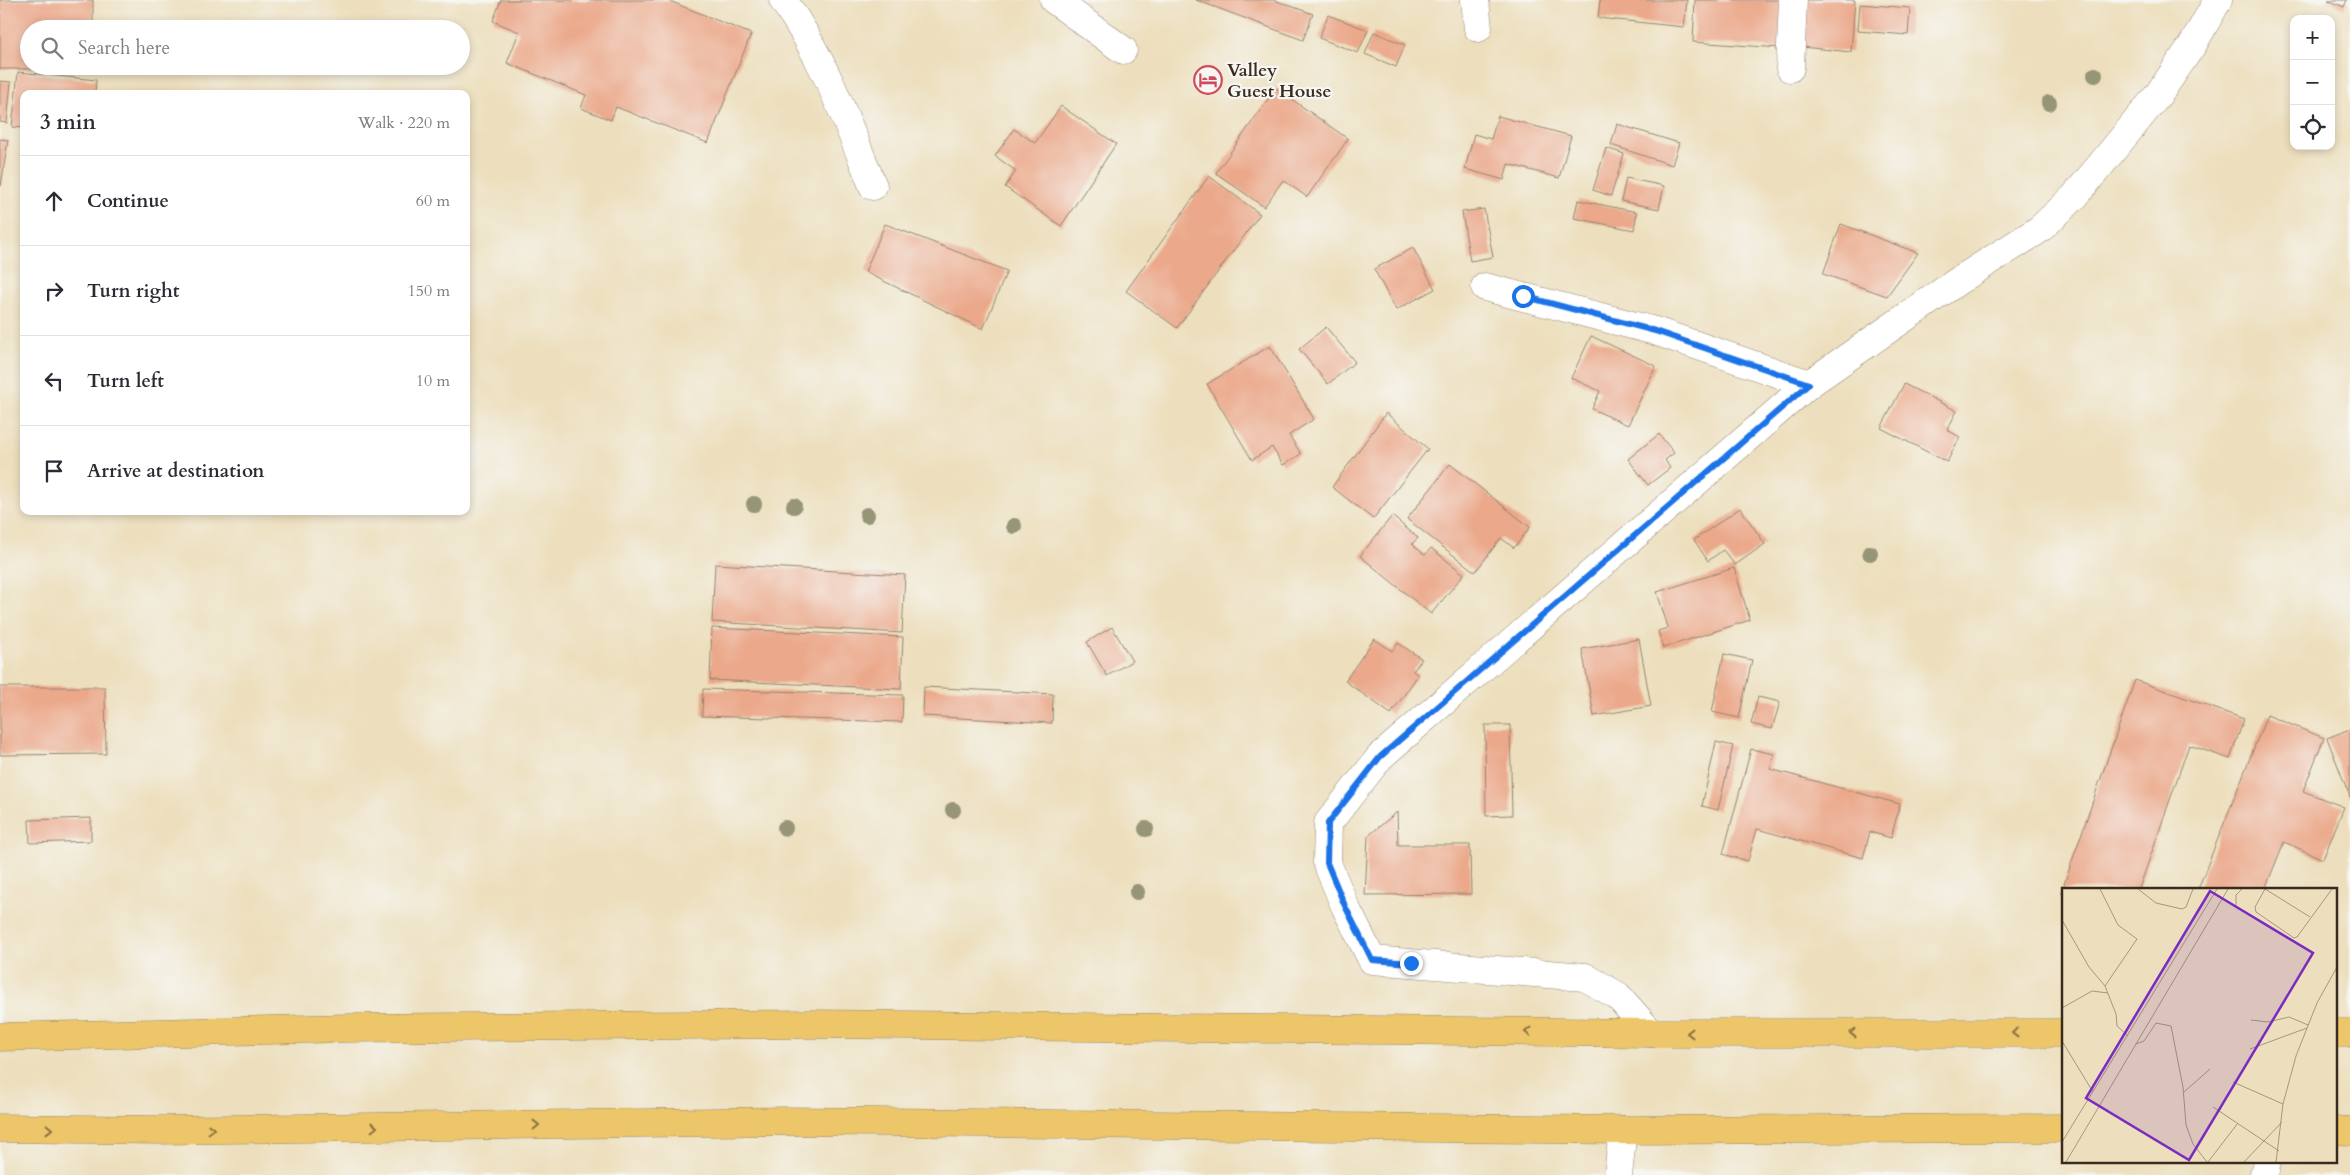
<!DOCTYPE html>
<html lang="en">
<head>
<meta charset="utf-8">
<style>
	:root { --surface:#fff; --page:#f2f2f3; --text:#2b2b33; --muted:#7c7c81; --line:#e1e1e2 }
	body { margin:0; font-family:Cardo,serif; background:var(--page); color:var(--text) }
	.controls { position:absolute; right:15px; top:15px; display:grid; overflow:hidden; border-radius:10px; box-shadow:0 2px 8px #0003 }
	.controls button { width:45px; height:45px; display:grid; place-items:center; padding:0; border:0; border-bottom:1px solid var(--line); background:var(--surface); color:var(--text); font:25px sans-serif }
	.stop { position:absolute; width:15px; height:15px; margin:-11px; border:4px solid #1a73e8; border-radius:50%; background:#fff }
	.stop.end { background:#1a73e8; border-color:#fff; box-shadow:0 1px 5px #0008 }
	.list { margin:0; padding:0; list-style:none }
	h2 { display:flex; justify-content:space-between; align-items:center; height:65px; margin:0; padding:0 20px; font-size:21px }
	h2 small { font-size:16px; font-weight:400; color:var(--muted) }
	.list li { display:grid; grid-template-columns:32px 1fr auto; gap:15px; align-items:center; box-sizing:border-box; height:90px; padding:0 20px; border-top:1px solid var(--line) }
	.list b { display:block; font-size:19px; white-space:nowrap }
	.list em { font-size:16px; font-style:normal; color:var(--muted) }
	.icon { flex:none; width:28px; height:28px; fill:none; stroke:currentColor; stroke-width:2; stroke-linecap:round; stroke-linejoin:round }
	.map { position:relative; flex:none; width:2350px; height:1175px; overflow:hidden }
	.search { position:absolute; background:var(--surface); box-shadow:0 2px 8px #0003; left:20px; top:20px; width:450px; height:55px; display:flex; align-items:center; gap:12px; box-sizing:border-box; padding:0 18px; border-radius:28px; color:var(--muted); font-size:19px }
	.panel { position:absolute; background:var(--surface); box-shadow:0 2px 8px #0003; left:20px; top:90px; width:450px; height:425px; border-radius:10px }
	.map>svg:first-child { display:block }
	.building { fill:#eba88a }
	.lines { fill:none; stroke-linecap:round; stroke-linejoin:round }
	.minor-casing { stroke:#94846e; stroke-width:29 }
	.highway-casing { stroke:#94846e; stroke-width:29 }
	.minor { stroke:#fff; stroke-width:28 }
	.highway { stroke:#ecc669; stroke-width:28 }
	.tree { fill:#969577 }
	.oneway { stroke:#8b7040 }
	.route { stroke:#1a73e8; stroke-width:6 }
	.labels { text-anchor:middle; stroke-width:4.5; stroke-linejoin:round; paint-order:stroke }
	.poi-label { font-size:18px; font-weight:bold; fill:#3b2a1e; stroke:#f6f6f2; text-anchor:start }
	.inset-road { fill:none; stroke:#a6977d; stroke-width:1 }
	.view { fill:#7b2cbf; fill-opacity:0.15; stroke:#7b2cbf; stroke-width:2.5 }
	.inset-edge { fill:none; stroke:#3b2a1e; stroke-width:2.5 }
</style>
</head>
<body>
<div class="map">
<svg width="2350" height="1175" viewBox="0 0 2350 1175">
	<rect width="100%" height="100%" fill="#f6f6f2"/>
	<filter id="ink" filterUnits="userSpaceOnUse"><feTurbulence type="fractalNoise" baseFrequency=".02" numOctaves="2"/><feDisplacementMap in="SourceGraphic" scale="10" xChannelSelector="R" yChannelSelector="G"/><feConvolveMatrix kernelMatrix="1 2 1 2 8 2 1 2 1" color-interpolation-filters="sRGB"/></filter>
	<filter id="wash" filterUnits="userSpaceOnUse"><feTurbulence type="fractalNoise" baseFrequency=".0096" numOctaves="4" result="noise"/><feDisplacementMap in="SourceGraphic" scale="20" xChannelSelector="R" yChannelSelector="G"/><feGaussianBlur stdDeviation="1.12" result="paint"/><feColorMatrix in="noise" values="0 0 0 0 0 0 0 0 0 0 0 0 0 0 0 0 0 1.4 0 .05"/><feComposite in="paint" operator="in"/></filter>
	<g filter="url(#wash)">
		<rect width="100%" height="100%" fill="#eddfbd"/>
		<g id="blocks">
			<g class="building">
				<path d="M0,0H93V29H29V66H93V69H0Z"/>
				<path d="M501,0H667L751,34L708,143L616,107L611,120L581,108L586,95L507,63L519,32L493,21Z"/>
				<path d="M1196,0H1274L1313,14L1303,40Z"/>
				<path d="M1600,0H1687L1684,27L1598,18Z"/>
				<path d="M1695,0H1783L1781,48L1693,42Z"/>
				<path d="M1796,0H1855L1851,52L1792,46Z"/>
				<path d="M2328,0H2347L2344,7Z"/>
				<path d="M1860,4L1910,8L1908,35L1858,31Z"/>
				<path d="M1328,15L1368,30L1358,53L1319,38Z"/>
				<path d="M1374,32L1405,45L1396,67L1365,54Z"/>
				<path d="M18,72L96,80L95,94H24V128L12,127Z"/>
				<path d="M0,81L11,82L7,123L0,122Z"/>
				<path d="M1276,88L1348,139L1307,197L1283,180L1264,207L1216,173Z"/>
				<path d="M1061,106L1116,144L1061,226L1005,187L1016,171L995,156L1014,129L1035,143Z"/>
				<path d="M1498,116L1571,136L1559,178L1508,164L1504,180L1465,169L1474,134L1491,139Z"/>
				<path d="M1617,124L1679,143L1672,165L1611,145Z"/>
				<path d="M0,139L8,140L1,186H0Z"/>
				<path d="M1606,148L1624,154L1611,196L1593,190Z"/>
				<path d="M1209,176L1260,214L1177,328L1126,291Z"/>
				<path d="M1626,178L1664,186L1659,209L1621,201Z"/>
				<path d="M1578,200L1637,212L1634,230L1574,218Z"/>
				<path d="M1484,209L1493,257L1470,261L1462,212Z"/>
				<path d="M885,224L1007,271L983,329L865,272Z"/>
				<path d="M1841,224L1918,253L1887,296L1823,274Z"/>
				<path d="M1413,248L1435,289L1396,310L1374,269Z"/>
				<path d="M1326,327L1355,362L1328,384L1299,349Z"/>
				<path d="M1591,336L1656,366L1628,425L1592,409L1600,391L1571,378Z"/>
				<path d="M1270,346L1314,419L1289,435L1301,454L1283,465L1272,447L1252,460L1207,384Z"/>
				<path d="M1904,384L1957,411L1947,430L1960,437L1947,462L1881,428Z"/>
				<path d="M1386,413L1428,449L1373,519L1332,487Z"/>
				<path d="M1659,434L1674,453L1665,460L1670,468L1648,485L1628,459Z"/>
				<path d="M1450,464L1530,527L1514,548L1501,538L1475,572L1407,519Z"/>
				<path d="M1740,508L1765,544L1735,565L1723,550L1708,561L1694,540Z"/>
				<path d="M1392,516L1418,538L1412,544L1425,555L1431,548L1464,574L1431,614L1360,556Z"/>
				<path d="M715,564L905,575L902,633L712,622Z"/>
				<path d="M1734,568L1750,620L1663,648L1658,631L1668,628L1657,592Z"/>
				<path d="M1112,627L1132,661L1107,676L1087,642Z"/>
				<path d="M712,628L903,637L901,689L710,680Z"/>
				<path d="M1374,639L1392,651L1398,643L1422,659L1413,671L1418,675L1391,714L1345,681Z"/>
				<path d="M1639,639L1651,706L1594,716L1582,649Z"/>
				<path d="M1724,654L1752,660L1739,718L1712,712Z"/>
				<path d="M2135,680L2244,719L2230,759L2189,745L2139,889H2064V894L2061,893Z"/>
				<path d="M0,687H105L106,754L0,755Z"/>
				<path d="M924,687L1053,694L1052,723L923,716Z"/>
				<path d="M703,689L903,695L902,722L702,716Z"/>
				<path d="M1758,697L1780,702L1772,729L1751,724Z"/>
				<path d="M2267,715L2324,738L2303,791L2344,807L2323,859L2284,842L2265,889H2198Z"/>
				<path d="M1485,725H1510L1512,815L1486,816Z"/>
				<path d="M2350,729V797L2327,738Z"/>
				<path d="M1716,742L1733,746L1718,810L1702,806Z"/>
				<path d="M1751,749L1774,754L1770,769L1900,804L1891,838L1870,832L1863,858L1757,829L1748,861L1723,854Z"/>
				<path d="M1397,812L1398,845H1470L1471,894L1365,895L1368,836Z"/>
				<path d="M91,818V841L30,843L29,820Z"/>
			</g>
		</g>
	</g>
	<g filter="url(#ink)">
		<use href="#blocks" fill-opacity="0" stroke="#94846e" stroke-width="1"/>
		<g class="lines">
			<defs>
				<g id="minor">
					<path d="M783,0C823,56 847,122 873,186"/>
					<path d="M1054,0L1123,50"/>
					<path d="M1475,0L1478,28"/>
					<path d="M1790,68L1793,0"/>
					<path d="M1485,287L1655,331L1809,384"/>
					<path d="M1651,1033L1618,996L1585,977L1372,960L1345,906L1327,863L1328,823L1380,757L1809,384L1958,281L2040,229L2075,196L2158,95L2193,44L2218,0"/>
					<path d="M1618,1175L1623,1130"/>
					<path d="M2264,1175L2267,1161"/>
				</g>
				<g id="highway">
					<path d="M2336,1033H2350"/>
					<path d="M0,1037L348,1028L811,1024L1651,1033H2064"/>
					<path d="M0,1128L160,1130L786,1121L1623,1130L2064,1128"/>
					<path d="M2336,1130L2350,1131"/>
				</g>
			</defs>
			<use href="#minor" class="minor-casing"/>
			<use href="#highway" class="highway-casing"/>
			<use href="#minor" class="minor"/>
			<use href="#highway" class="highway"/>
		</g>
		<g class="tree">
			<circle cx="2095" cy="75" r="8"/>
			<circle cx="2049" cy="103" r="8"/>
			<circle cx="754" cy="504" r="8"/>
			<circle cx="794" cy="506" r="8"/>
			<circle cx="867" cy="515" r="8"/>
			<circle cx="1014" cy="526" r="8"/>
			<circle cx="1870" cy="553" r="8"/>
			<circle cx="953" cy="810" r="8"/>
			<circle cx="785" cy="828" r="8"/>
			<circle cx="1146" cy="829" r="8"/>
			<circle cx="1137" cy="892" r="8"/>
		</g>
		<defs><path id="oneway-chevron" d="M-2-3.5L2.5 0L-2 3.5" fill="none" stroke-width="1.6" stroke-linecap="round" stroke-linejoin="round" transform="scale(1.25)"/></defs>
		<g class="oneway">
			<use href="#oneway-chevron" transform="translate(1528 1032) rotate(-179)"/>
			<use href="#oneway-chevron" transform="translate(1690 1033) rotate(180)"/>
			<use href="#oneway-chevron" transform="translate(1853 1033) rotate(180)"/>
			<use href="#oneway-chevron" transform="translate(2015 1033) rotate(180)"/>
			<use href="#oneway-chevron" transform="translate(536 1125) rotate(-1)"/>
			<use href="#oneway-chevron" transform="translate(374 1127) rotate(-1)"/>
			<use href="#oneway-chevron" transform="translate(49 1129) rotate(1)"/>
			<use href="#oneway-chevron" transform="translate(211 1129) rotate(-1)"/>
		</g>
	</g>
	<g class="lines" filter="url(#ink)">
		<path class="route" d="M1411,963L1372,960L1345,906L1327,863L1328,823L1380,757L1809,384L1655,331L1523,296"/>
	</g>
	<defs>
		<symbol id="hotel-ring" viewBox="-11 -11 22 22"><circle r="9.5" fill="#f6f6f2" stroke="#d1495b" stroke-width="1.5"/><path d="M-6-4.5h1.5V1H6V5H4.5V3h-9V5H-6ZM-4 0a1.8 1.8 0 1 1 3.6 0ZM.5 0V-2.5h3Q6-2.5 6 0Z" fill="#d1495b"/></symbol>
	</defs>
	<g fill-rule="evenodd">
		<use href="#hotel-ring" x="1192" y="64" width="32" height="32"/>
	</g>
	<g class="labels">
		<g class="poi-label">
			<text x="1227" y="76">Valley<tspan x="1227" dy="21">Guest House</tspan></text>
		</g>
	</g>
	<g transform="translate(2062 888)">
		<rect width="275" height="275" fill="#eddfbd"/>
		<path class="inset-road" d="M38,1L56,37L75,51L43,98M76,1L94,15L120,21L124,19L131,1M174,17V7L180,1M248,29L203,1L193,19L194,24L232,50L235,49L270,1M0,32L27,79L43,98L54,126L55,138L66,148M0,120L30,103L46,105M189,132L206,134L227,129L246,137M0,153L31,204M74,156L82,153L94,135L109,138L121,199L124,237L131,256L145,274M188,161L245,140M171,194L221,216M122,204L148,181M151,219L217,263M0,254L155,1M4,274L166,1M146,274L176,235M182,274L220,234M214,274L221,216L234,168L255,115L275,79"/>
		<path class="view" d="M148,3L251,65L127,272L24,210Z"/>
		<rect width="275" height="275" class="inset-edge"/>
	</g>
</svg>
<div class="controls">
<button>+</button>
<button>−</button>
<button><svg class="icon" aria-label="locate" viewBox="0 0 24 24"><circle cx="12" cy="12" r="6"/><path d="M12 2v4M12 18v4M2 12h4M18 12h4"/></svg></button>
</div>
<div class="stop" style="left:1523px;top:296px"></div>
<div class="stop end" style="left:1411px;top:963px"></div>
<div class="search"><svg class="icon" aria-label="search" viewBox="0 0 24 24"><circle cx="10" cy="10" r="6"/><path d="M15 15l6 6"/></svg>Search here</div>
<section class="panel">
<h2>3 min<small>Walk · 220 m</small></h2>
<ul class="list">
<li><svg class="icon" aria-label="ahead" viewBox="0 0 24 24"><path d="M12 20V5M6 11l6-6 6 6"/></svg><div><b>Continue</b></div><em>60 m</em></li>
<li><svg class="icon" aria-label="right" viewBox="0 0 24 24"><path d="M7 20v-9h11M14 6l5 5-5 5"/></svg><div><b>Turn right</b></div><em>150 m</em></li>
<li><svg class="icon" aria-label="left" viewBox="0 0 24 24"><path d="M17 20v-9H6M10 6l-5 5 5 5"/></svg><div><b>Turn left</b></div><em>10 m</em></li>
<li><svg class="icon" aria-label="arrive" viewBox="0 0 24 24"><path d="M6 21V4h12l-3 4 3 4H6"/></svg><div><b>Arrive at destination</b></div></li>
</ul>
</section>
</div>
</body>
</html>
